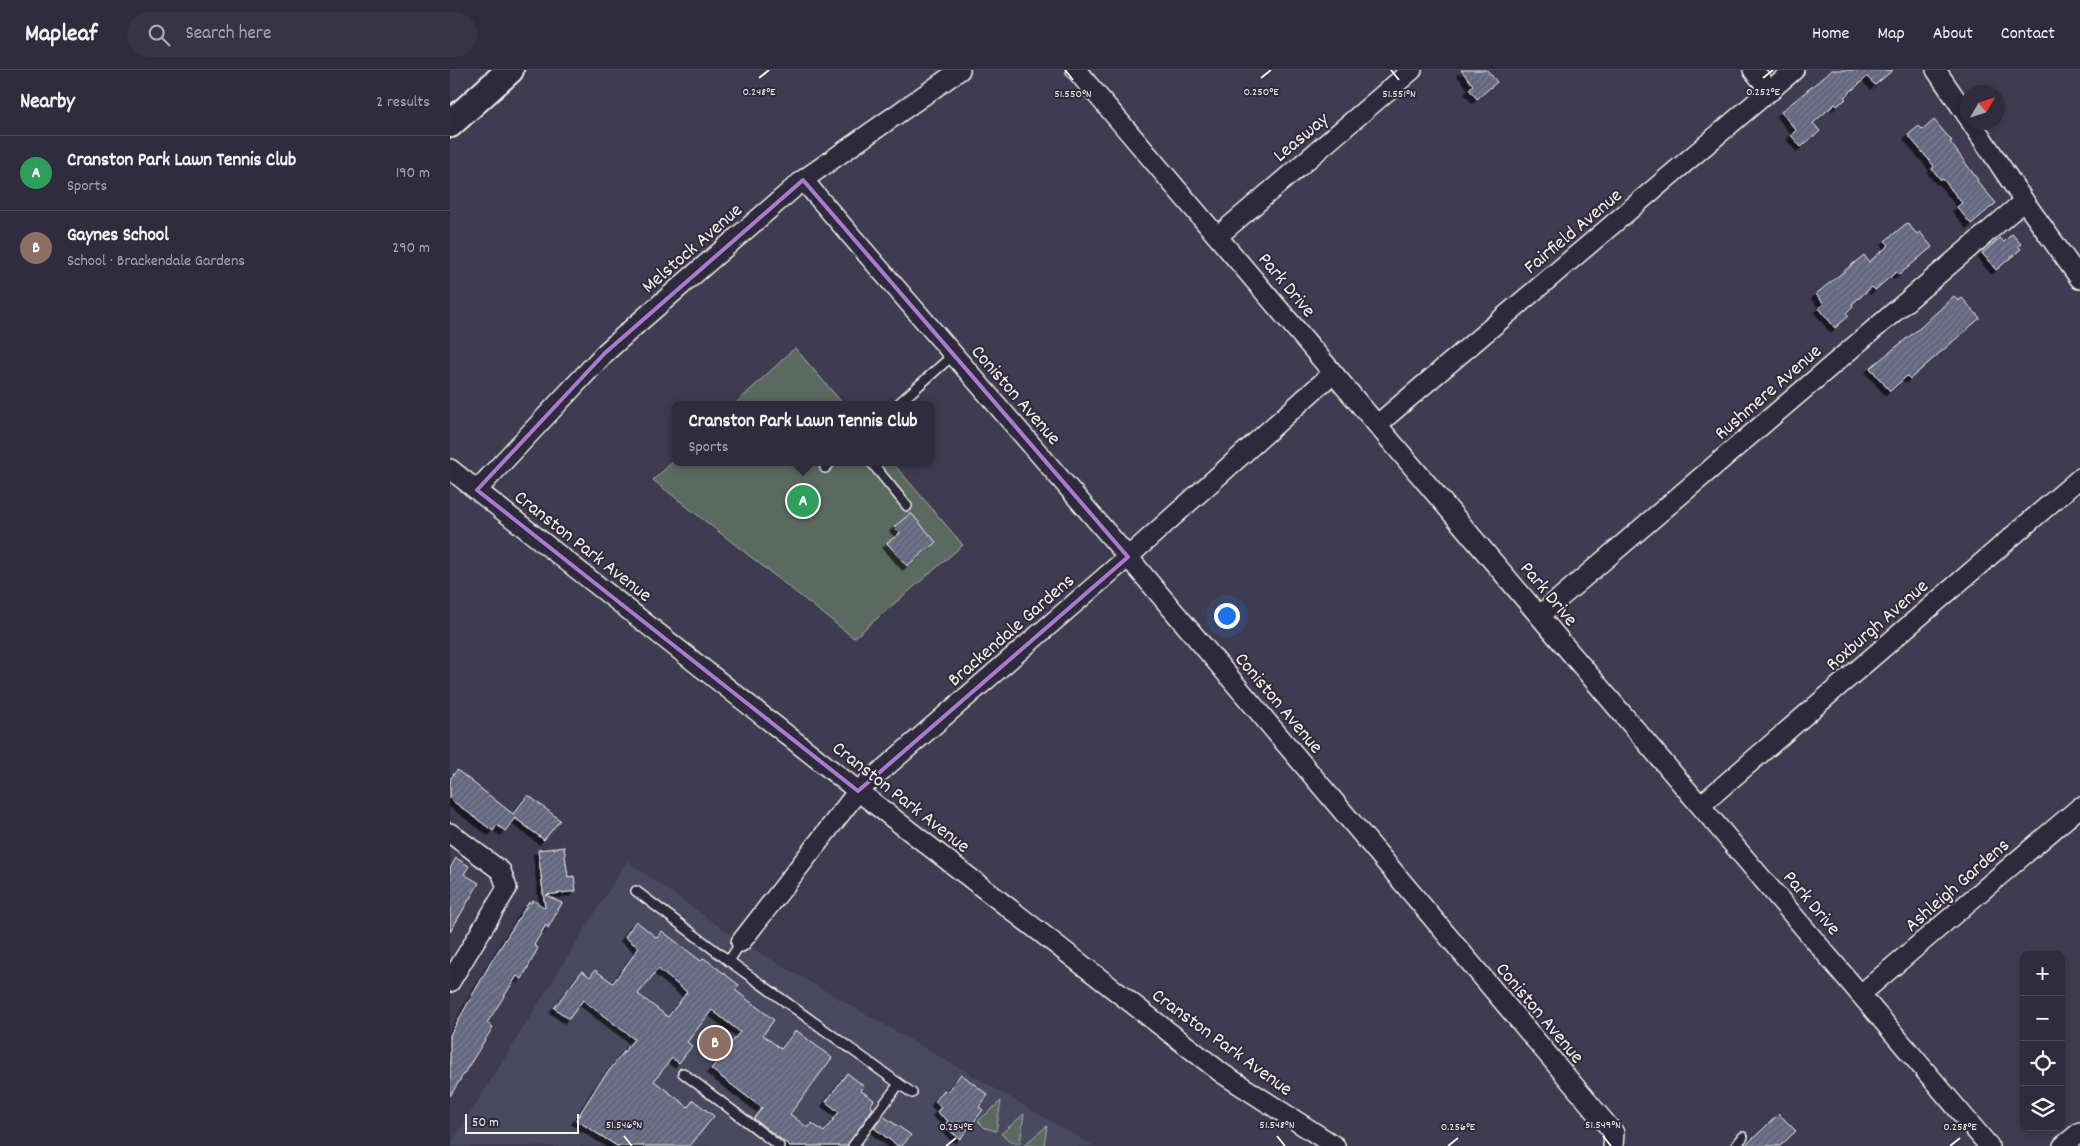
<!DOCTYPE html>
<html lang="en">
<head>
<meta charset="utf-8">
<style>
	:root { --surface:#2f2d3d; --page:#373544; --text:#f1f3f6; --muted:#a7a8b0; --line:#4a4957; --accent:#bca0f2 }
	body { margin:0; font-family:Dekko,sans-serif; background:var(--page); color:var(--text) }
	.controls { position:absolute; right:15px; bottom:15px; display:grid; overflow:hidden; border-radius:8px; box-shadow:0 2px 8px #0003 }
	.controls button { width:45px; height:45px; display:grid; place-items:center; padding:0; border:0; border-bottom:1px solid var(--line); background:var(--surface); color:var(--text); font:25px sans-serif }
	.compass { position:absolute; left:1510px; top:15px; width:45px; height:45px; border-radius:50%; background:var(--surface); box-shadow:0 2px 8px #0003; rotate:51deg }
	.scale { position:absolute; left:15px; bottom:12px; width:114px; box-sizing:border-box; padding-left:5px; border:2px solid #f4f1e8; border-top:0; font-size:14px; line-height:18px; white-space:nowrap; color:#f4f1e8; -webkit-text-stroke:4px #2f2a3d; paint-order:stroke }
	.you { position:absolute; left:776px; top:545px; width:18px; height:18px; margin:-12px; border:4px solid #fff; border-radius:50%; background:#1a73e8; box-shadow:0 0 0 8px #1a73e833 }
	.badge { display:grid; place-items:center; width:32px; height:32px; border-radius:50%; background:var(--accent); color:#fff; font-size:16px; font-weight:700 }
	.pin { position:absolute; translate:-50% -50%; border:2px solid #fff; box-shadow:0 1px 5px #0006 }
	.popup { position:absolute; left:222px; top:331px; width:262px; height:65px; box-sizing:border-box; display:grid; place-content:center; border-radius:8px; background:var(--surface); filter:drop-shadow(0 1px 4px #0005); font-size:16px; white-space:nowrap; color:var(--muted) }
	.popup b { font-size:19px; color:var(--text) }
	.popup::after { content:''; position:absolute; left:50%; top:100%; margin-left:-10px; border:10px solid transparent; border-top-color:var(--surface) }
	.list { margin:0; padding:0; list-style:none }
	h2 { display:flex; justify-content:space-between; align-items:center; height:65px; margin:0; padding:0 20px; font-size:21px }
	h2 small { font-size:16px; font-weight:400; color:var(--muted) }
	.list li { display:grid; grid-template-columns:32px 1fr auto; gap:15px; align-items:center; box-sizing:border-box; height:75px; padding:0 20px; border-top:1px solid var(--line) }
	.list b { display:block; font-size:19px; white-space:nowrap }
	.list p { margin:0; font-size:16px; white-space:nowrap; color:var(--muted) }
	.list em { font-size:16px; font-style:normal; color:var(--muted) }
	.icon { flex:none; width:28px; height:28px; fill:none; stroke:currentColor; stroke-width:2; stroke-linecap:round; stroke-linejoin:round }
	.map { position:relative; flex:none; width:1630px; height:1076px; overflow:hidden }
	header { display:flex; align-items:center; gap:30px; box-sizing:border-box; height:70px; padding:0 25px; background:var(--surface); border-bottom:1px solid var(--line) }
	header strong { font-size:24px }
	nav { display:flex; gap:28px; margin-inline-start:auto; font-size:18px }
	.search { width:350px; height:45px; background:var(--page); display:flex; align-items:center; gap:12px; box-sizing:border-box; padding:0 18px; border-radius:28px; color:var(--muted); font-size:19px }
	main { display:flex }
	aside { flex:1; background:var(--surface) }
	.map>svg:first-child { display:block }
	.built { fill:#4a495f }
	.park { fill:#5a6a61; stroke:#a7aea4 }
	.building { fill:url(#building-hatch); stroke:#f4f1e8; fill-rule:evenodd; filter:url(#shadow) }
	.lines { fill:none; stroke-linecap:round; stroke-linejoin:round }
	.lane-casing { stroke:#f4f1e8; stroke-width:12 }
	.street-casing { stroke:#f4f1e8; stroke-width:22 }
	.secondary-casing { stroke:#f4f1e8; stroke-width:30 }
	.lane { stroke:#2f2a3d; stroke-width:9 }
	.street { stroke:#2f2a3d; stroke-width:19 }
	.secondary { stroke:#2f2a3d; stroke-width:26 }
	.marked { fill:none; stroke:#ab7bcf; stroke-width:4; stroke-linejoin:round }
	.ticks { fill:none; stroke:#f4f1e8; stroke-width:2 }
	.labels { text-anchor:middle; stroke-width:4; stroke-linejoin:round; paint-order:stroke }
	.street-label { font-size:20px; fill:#f4f1e8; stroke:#2f2a3d }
	.ticks-label { font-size:12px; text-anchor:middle; fill:#f4f1e8; stroke:#2f2a3d; stroke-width:4; stroke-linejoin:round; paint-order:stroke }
</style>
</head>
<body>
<header>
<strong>Mapleaf</strong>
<div class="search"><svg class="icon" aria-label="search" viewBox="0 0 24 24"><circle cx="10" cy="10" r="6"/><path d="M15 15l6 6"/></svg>Search here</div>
<nav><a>Home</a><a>Map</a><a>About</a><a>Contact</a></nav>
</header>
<main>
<aside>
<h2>Nearby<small>2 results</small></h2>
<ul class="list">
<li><span class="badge" style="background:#2e9e5b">A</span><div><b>Cranston Park Lawn Tennis Club</b><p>Sports</p></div><em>190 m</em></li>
<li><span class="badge" style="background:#8d6e63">B</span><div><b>Gaynes School</b><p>School · Brackendale Gardens</p></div><em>290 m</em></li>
</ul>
</aside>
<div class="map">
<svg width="1630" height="1076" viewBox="0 0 1630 1076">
	<defs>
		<pattern id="building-hatch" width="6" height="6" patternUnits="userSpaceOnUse" patternTransform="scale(1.25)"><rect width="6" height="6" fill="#636780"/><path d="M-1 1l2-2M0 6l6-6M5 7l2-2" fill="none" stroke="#7a7d92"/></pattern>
		<filter id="shadow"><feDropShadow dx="-4.5" dy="4.5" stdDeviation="0" flood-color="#0009"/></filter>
	</defs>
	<rect width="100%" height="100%" fill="#3f3c51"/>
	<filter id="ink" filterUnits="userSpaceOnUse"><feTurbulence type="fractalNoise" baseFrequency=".02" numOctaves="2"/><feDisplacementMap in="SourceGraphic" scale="10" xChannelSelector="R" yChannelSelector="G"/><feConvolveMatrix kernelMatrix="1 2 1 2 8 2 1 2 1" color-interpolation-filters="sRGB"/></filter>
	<g filter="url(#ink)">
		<path class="built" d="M177,791L291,872L644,1076H0Z"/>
		<g class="park">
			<path d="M345,278L394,335H284Z"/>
			<path d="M225,390V392H442L513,475L404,568L203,410Z"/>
			<path d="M551,1031L546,1061L535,1058L528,1051Z"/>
			<path d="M574,1044L570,1074L559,1070L551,1064Z"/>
			<path d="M597,1056L594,1076L574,1075Z"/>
		</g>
		<g class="building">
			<path d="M1011,0H1037L1047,12L1027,29L1019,19L1023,15Z"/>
			<path d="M1382,0H1443L1425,15L1417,7L1394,27L1396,29L1387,36L1385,34L1363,53L1370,61L1351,77L1341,65L1346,60L1331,42Z"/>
			<path d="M1484,50L1502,71L1500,72L1528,110L1527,111L1546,133L1521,154L1507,137L1512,133L1493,109L1491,110L1482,99L1484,96L1458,65L1469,56L1473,60Z"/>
			<path d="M1457,153L1467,164L1470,162L1482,177L1449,205L1446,202L1425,220L1422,217L1402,234L1403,236L1396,243L1399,246L1385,258L1369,238L1374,234L1366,224L1414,185L1419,192L1439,175L1435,171Z"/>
			<path d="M1562,164L1571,174L1568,176L1571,179L1546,200L1532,183L1550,168L1554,172Z"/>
			<path d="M1504,226L1508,231L1512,228L1530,248L1460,309L1457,306L1440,321L1420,298L1471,257Z"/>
			<path d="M461,443L486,472L457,496L437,473L450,463L444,457Z"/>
			<path d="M7,700L63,744L78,725L110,750L94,770L65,748L55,761L47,755L43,761L0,729V709Z"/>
			<path d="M114,777L118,807L124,806L126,821L96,825L112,833L98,858L96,855L84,875L88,878L72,909L67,906L37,953L43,957L0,1026V965L40,894L79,832L81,833L83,830L95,838L88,780Z"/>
			<path d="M6,788L19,796L14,804L29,813L0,862V798Z"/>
			<path d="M186,851L207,868L212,861L251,891L254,888L289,915L285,920L324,950L313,965L331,979L346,960L382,988L340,1044L358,1058L362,1053L374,1062L389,1042L376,1032L397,1003L414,1016L410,1020L424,1030L420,1036L423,1038L397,1076H340L304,1049L312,1038L261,999L290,962L262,940L237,972L242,976L229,993L222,988L204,1011L238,1037L243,1030L264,1046L240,1076H167L126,1050L148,1015L184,969L133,930L119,949L104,938L132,901L140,907L145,900L163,913L189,878L175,867ZM208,899L237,922L218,947L188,924Z"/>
			<path d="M511,1004L538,1025L529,1037L533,1040L510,1069L494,1056L498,1051L487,1042L491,1037L485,1032L494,1020L497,1022Z"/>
			<path d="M1329,1044L1346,1061L1330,1076H1295Z"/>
			<path d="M433,1046L461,1065L452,1076H448L424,1058Z"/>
		</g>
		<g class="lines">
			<defs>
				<g id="lane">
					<path d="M447,335L503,285"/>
					<path d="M421,392L457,436"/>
					<path d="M375,398L381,392"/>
					<path d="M186,821L279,891L291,872"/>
					<path d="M279,891L462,1023"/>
					<path d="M233,1003L329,1076"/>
					<path d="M403,1076L449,1014"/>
					<path d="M1286,1076L1293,1067"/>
				</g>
				<g id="street">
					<path d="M626,0L1539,1076"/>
					<path d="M1303,0L1321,21"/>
					<path d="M1486,0L1518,47"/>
					<path d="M1521,52L1574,131L1630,209"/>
					<path d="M353,110L678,487L1164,1063L1163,1076"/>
					<path d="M768,166L962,0"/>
					<path d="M928,354L1344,0"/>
					<path d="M0,399L408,721L773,1004L885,1076"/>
					<path d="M27,420L155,283L187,254L353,110L510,0"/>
					<path d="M1090,545L1574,131"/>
					<path d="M1251,735L1630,408"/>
					<path d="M0,763L51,801L57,818L0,912"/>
					<path d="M291,872L408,721L678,487L883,303"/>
					<path d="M1411,924L1630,737"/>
					<path d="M1613,1076L1630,1062"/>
				</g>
				<path id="secondary" d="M0,54L60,0"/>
			</defs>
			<use href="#lane" class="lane-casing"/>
			<use href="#street" class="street-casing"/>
			<use href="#secondary" class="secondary-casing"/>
			<use href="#lane" class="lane"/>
			<use href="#street" class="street"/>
			<use href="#secondary" class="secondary"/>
		</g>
	</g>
	<path class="marked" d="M353,110L678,487L408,721L27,420L155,283Z"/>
	<path class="ticks" d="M615,0L623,10M941,0L949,10M309,8L319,0M811,8L821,0M1313,8L1323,0M174,1066L182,1076M827,1066L835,1076M1153,1066L1161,1076M496,1076L506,1068M998,1076L1008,1068M1500,1076L1510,1068"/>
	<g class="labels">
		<g class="street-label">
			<text transform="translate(850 66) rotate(-40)" y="7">Leasway</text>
			<text transform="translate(1122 160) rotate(-40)" y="7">Fairfield Avenue</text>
			<text transform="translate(241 177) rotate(-41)" y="7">Melstock Avenue</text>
			<text transform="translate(838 214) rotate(50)" y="7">Park Drive</text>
			<text transform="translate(1317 321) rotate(-41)" y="7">Rushmere Avenue</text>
			<text transform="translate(567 324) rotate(49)" y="7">Coniston Avenue</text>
			<text transform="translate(134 475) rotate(38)" y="7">Cranston Park Avenue</text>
			<text transform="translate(1100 523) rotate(50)" y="7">Park Drive</text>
			<text transform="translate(1426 554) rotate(-41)" y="7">Roxburgh Avenue</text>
			<text transform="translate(560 559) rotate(-41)" y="7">Brackendale Gardens</text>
			<text transform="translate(830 632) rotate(50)" y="7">Coniston Avenue</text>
			<text transform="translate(452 726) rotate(38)" y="7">Cranston Park Avenue</text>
			<text transform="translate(1506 814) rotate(-41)" y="7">Ashleigh Gardens</text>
			<text transform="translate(1363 832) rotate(50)" y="7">Park Drive</text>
			<text transform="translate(1091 942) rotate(50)" y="7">Coniston Avenue</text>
			<text transform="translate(773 971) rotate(36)" y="7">Cranston Park Avenue</text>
		</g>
	</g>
	<g class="ticks-label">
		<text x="309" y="25">0.248°E</text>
		<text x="811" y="25">0.250°E</text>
		<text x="1313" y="25">0.252°E</text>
		<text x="949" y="27">51.551°N</text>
		<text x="623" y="27">51.550°N</text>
		<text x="174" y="1058">51.546°N</text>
		<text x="827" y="1058">51.548°N</text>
		<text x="1153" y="1058">51.549°N</text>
		<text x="506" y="1060">0.254°E</text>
		<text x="1008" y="1060">0.256°E</text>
		<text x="1510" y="1060">0.258°E</text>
	</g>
</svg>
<div class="controls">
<button>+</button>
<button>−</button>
<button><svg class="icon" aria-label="locate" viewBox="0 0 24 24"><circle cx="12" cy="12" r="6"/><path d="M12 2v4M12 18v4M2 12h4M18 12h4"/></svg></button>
<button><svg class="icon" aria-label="layers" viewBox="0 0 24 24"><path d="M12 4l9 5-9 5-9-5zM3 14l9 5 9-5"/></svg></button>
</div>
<svg class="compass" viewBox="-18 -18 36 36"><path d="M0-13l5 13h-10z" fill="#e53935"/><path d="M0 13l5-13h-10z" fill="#a7a8b0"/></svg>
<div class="scale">50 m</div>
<div class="you"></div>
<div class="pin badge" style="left:353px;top:431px;background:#2e9e5b">A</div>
<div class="popup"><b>Cranston Park Lawn Tennis Club</b>Sports</div>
<div class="pin badge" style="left:265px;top:973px;background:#8d6e63">B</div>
</div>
</main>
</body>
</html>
